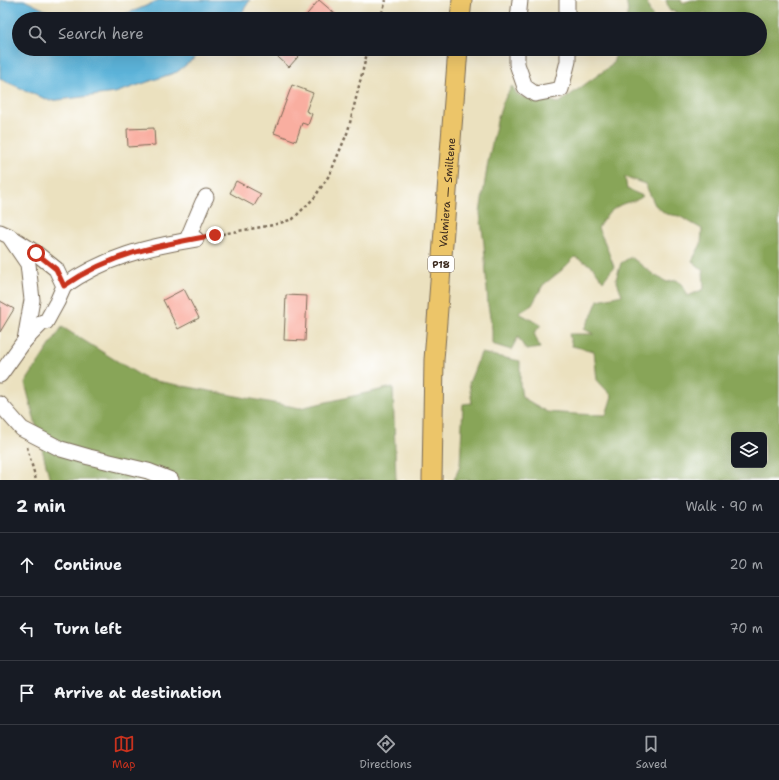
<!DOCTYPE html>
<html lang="en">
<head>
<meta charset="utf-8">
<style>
	:root { --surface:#171b24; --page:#20242c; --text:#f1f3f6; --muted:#9ea1a6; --line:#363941; --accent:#c8321e }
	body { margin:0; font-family:"Shantell Sans",sans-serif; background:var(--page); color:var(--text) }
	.controls { position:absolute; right:12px; bottom:12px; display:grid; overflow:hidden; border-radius:6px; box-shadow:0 4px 16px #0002 }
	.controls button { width:36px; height:36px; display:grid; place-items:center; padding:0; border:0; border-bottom:1px solid var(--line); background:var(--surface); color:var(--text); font:20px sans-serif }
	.stop { position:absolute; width:12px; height:12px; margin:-9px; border:3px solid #c8321e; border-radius:50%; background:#fff }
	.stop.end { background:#c8321e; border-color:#fff; box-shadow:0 1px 4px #0008 }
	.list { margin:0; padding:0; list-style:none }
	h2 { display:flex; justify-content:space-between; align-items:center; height:52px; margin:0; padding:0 16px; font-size:17px }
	h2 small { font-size:13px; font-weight:400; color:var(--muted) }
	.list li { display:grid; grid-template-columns:26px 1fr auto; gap:12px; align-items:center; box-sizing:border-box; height:64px; padding:0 16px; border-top:1px solid var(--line) }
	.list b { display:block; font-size:15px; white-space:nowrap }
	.list em { font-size:13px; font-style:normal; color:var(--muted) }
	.icon { flex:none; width:22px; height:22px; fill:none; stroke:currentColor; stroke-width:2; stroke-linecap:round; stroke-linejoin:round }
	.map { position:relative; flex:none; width:779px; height:480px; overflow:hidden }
	.search { position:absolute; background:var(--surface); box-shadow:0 4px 16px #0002; left:12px; right:12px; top:12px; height:44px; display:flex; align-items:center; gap:10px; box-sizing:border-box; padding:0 14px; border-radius:22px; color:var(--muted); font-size:15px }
	.sheet { height:244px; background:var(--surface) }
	nav { display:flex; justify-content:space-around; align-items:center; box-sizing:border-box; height:56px; border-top:1px solid var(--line); background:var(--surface); font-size:11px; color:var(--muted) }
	nav a { display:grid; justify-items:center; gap:2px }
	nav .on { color:var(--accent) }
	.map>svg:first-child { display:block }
	.forest { fill:#88a558; stroke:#62683b; fill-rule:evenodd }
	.water { fill:#5cb3d9; stroke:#4c6e7c }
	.building { fill:#f9aea0 }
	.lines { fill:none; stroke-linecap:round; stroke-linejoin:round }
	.minor-casing { stroke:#796a56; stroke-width:17 }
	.major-casing { stroke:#796a56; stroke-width:21 }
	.path { stroke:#796a56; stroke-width:2.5; stroke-dasharray:3 3; stroke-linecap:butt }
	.minor { stroke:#fff; stroke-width:15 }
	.major { stroke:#ecc569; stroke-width:19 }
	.route { stroke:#c8321e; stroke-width:5 }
	.labels { text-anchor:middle; stroke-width:4; stroke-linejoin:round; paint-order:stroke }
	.shield { fill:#fff; stroke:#766a62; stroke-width:1 }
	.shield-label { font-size:10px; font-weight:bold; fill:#3b2a1e }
	.street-label { font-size:11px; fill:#3b2a1e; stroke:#fff }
</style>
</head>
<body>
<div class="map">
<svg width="779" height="480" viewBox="0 0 779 480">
	<rect width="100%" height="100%" fill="#fff"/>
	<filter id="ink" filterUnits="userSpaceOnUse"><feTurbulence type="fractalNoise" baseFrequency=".025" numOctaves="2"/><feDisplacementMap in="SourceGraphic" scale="8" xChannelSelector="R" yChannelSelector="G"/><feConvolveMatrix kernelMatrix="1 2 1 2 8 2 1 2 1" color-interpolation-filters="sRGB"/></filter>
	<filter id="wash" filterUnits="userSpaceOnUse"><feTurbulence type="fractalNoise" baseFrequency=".012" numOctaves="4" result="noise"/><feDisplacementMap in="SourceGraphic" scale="16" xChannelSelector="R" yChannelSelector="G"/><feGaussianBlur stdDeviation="0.9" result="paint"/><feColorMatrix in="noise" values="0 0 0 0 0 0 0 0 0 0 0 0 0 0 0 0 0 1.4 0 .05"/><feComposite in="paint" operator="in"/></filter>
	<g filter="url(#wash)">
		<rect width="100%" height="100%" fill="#ebe1bf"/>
		<g class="forest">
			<path d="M626,0H646L650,12L654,19H626L628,11Z"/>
			<path d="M666,0H681L682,3L692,0H779V480H454L460,466L463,404L472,403L469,383L481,353L520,361V384L522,397L547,412L575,414L606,415L612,396L597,380L594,351L572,346L569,334H594L584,329L591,317L598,300L622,295L616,279L621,263L631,257L654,275L667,282L677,280L683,286L688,296L704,289L703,270L692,261L701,244L702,229L679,216L666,214L655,205L645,184L625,177L627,189L643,196C637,201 632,201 625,203C613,207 604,217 598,228L605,243L614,267L603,281L592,266L575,257L562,270L543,285L532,305L519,313L541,325L534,333L540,348L526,350L518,337L511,350L492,344V329L488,305L484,244L480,213L488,162L497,121L503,102L512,86L517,94L523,97L538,98L559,103L612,65L618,49H760V19H701L707,13L686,16L669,10ZM734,435H764V465H734Z"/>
			<path d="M62,327L146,379L300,408L393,387L396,480H50L25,383Z"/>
		</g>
		<g class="water">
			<path d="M0,0H24L64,19H19V49H206L177,72L115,93L50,101L0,79Z"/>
			<path d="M159,0H250L238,19H110L139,9Z"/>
		</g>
		<g id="blocks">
			<g class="building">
				<path d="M319,0L341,19H303Z"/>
				<path d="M269,49H305L289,67Z"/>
				<path d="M292,85L313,93L306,111L312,114L308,125L302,123L296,141L274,133Z"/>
				<path d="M154,128L155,145L128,147L127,129Z"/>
				<path d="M236,181L261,194L254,206L230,193Z"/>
				<path d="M184,289L199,318L178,329L163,300Z"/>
				<path d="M286,295L307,296L305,341L284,340Z"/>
				<path d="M0,301L14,309L0,332Z"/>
			</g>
		</g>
	</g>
	<g filter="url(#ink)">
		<use href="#blocks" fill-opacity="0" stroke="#796a56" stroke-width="1"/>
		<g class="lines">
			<defs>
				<g id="minor">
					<path d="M567,0V19"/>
					<path d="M518,19L520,0"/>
					<path d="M517,49V64L525,87L535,94L561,89L568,61V49"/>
					<path d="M0,232L9,236L28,264L32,300L25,340L0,375"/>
					<path d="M14,239L36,253L56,269L64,286L57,302L46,322H43L25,340"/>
					<path d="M187,240L203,202L206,197"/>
					<path d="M64,286C105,257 147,247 196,239"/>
					<path d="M0,404L22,429L61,449L89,457L148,471L171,480"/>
				</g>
				<g id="major">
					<path d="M460,19L462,0"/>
					<path id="s1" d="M432,480L434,360L458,49"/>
				</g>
			</defs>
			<use href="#minor" class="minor-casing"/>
			<use href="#major" class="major-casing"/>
			<g class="path">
				<path d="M380,19L386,0"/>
				<path d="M210,236L273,225L293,219L314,198L330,174L348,131L368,49"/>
				<path d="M27,447L36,480"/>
			</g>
			<use href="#minor" class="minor"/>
			<use href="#major" class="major"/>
		</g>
	</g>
	<g class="lines" filter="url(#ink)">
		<path class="route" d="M36,253L56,269L64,286C112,253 159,245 215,235"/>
	</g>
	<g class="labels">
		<rect class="shield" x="428" y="256" width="26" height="16" rx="3"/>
		<g class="shield-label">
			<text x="441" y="268">P18</text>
		</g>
		<g class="street-label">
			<text dy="4" stroke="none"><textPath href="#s1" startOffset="288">Valmiera — Smiltene</textPath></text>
		</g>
	</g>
</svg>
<div class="controls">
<button><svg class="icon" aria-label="layers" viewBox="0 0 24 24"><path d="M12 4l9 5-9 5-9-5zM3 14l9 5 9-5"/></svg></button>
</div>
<div class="stop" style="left:36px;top:253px"></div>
<div class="stop end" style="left:215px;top:235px"></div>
<div class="search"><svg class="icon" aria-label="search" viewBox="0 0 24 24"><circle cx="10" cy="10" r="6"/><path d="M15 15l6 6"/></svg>Search here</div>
</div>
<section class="sheet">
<h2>2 min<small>Walk · 90 m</small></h2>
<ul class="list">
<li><svg class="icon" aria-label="ahead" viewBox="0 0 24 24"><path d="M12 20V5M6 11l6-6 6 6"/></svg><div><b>Continue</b></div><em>20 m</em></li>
<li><svg class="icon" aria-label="left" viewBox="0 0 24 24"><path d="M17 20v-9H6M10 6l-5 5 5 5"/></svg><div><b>Turn left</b></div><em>70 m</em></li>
<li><svg class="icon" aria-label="arrive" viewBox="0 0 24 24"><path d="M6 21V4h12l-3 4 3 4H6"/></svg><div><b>Arrive at destination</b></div></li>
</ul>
</section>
<nav>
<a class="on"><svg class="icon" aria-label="map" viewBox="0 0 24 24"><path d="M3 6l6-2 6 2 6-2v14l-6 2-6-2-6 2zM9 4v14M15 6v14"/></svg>Map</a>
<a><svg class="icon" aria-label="directions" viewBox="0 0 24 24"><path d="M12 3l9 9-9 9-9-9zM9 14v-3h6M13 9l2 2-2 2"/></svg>Directions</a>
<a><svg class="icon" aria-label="saved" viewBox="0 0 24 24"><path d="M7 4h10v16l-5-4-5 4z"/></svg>Saved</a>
</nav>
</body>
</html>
